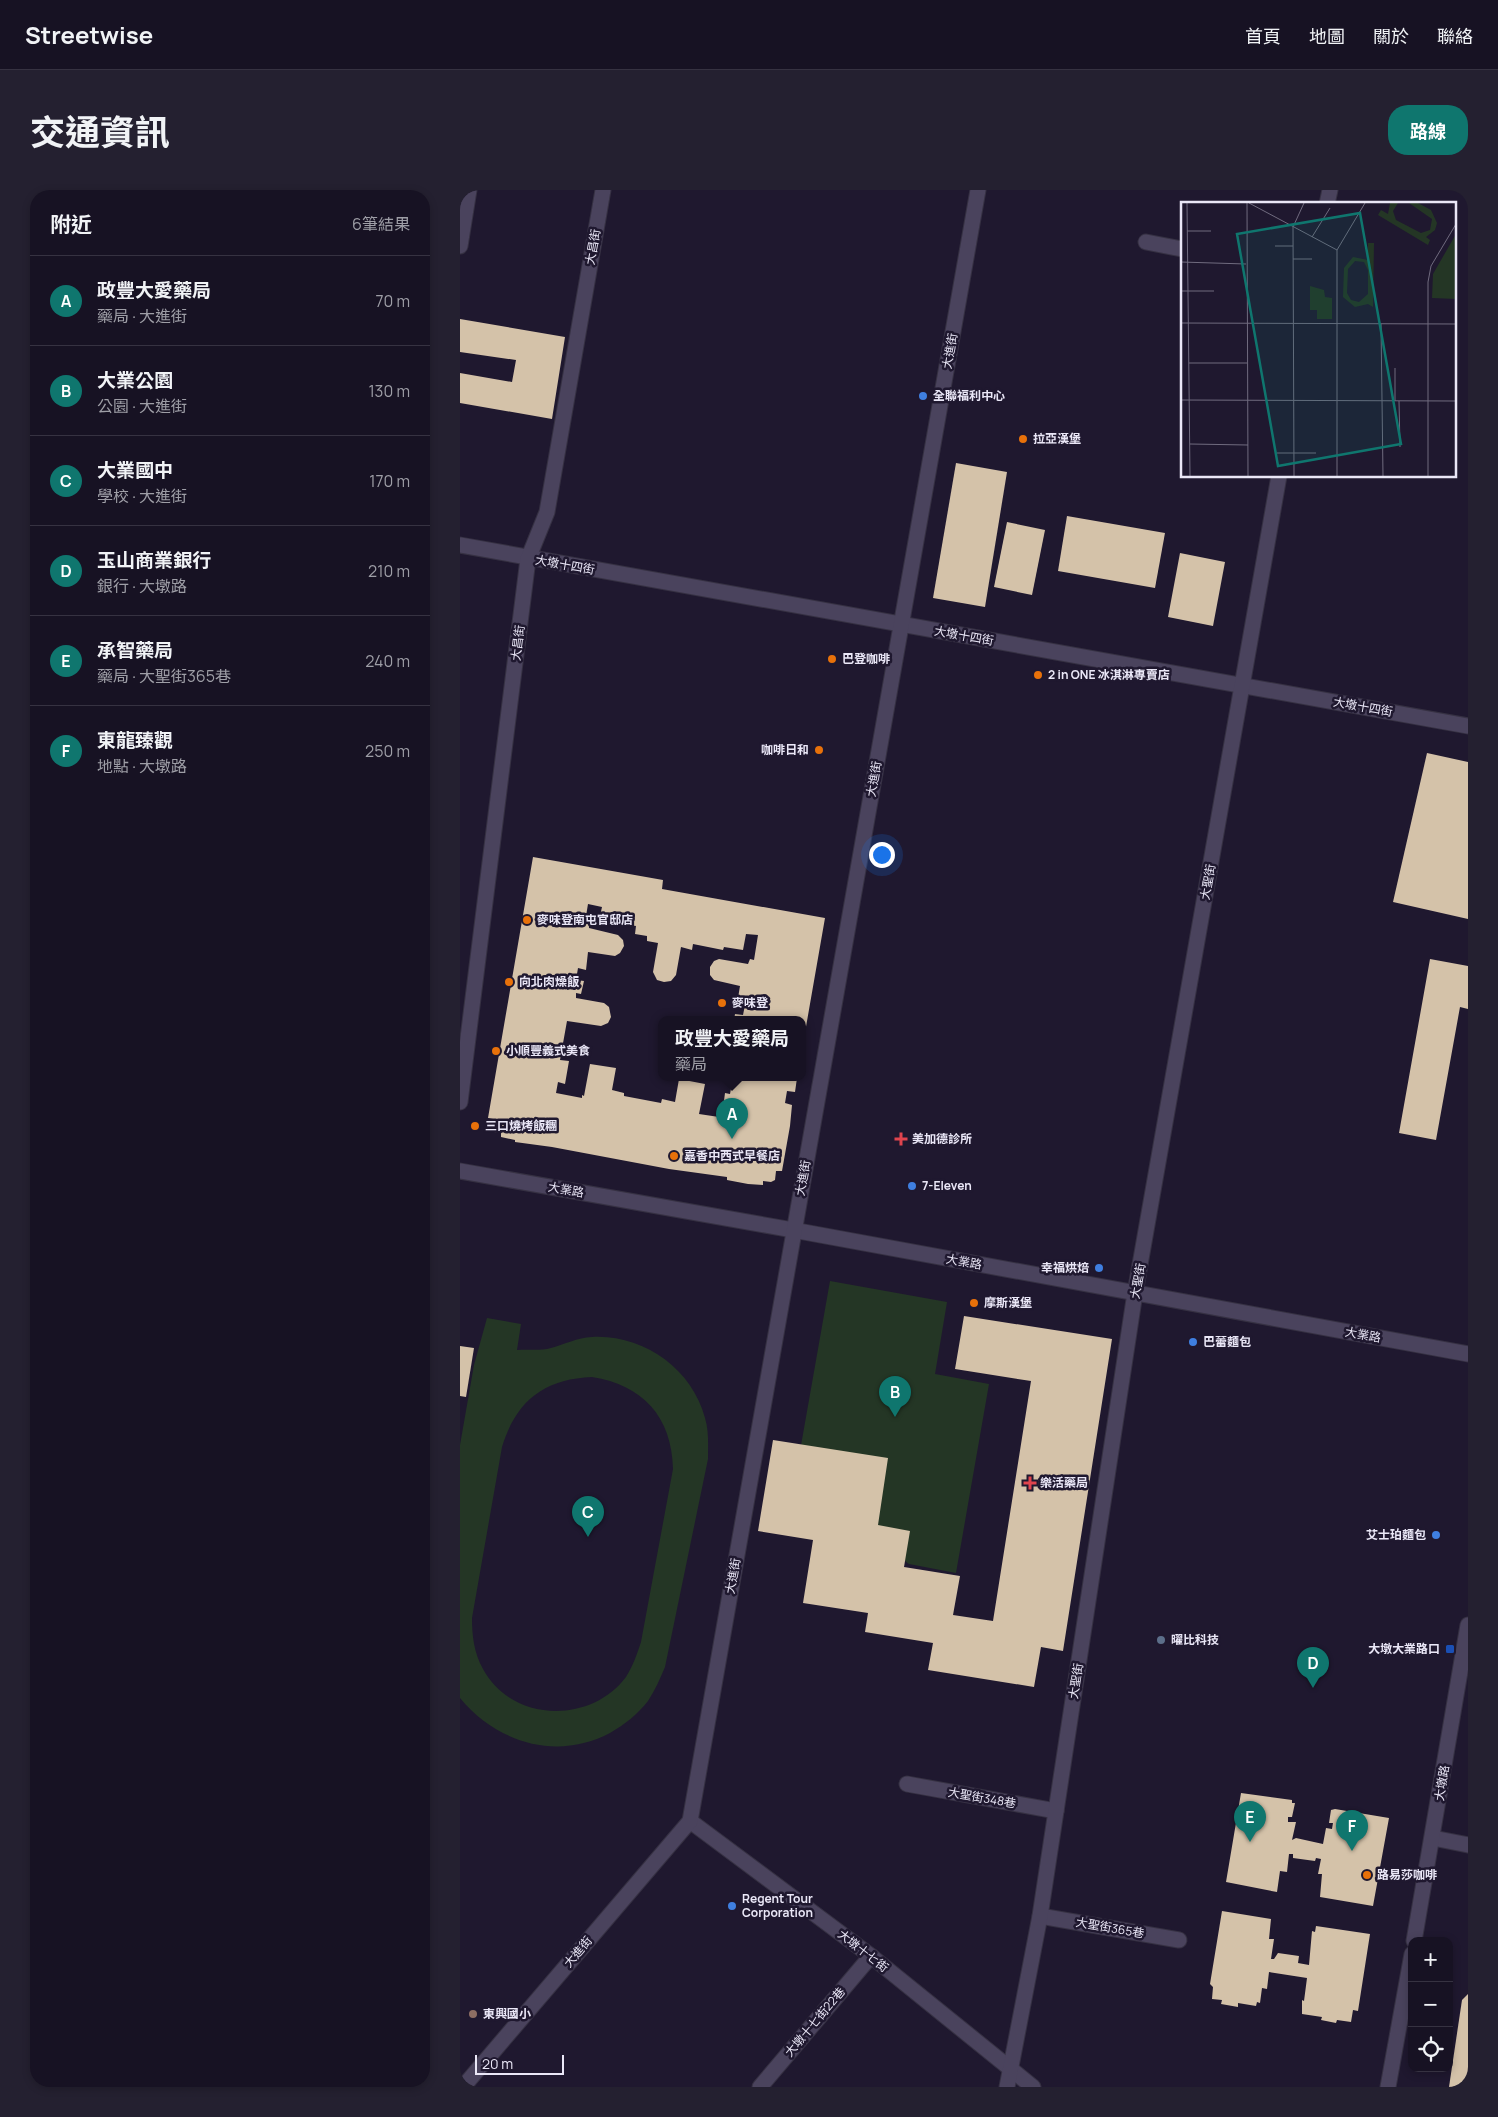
<!DOCTYPE html>
<html lang="zh-TW">
<head>
<meta charset="utf-8">
<style>
	:root { --surface:#171223; --page:#242030; --text:#f1f3f6; --muted:#9e9ea6; --line:#363241; --accent:#0f766e }
	body { margin:0; font-family:Manrope,"Noto Sans TC",sans-serif; background:var(--page); color:var(--text) }
	.controls { position:absolute; right:15px; bottom:15px; display:grid; overflow:hidden; border-radius:10px; box-shadow:0 2px 8px #0003 }
	.controls button { width:45px; height:45px; display:grid; place-items:center; padding:0; border:0; border-bottom:1px solid var(--line); background:var(--surface); color:var(--text); font:25px sans-serif }
	.scale { position:absolute; left:15px; bottom:12px; width:89px; box-sizing:border-box; padding-left:5px; border:2px solid #eae7f7; border-top:0; font-size:14px; line-height:18px; white-space:nowrap; color:#eae7f7; -webkit-text-stroke:4px #1f182f; paint-order:stroke }
	.you { position:absolute; left:421px; top:664px; width:18px; height:18px; margin:-12px; border:4px solid #fff; border-radius:50%; background:#1a73e8; box-shadow:0 0 0 8px #1a73e833 }
	.badge { display:grid; place-items:center; width:32px; height:32px; border-radius:50%; background:var(--accent); color:#fff; font-size:16px; font-weight:700 }
	.pin { position:absolute; translate:-50% -41px; filter:drop-shadow(0 1px 2px #0008) }
	.pin::after { content:''; position:absolute; top:26px; width:18px; height:15px; background:inherit; clip-path:polygon(0 0,100% 0,50% 100%) }
	.popup { position:absolute; left:198px; top:826px; width:148px; height:65px; box-sizing:border-box; display:grid; place-content:center; border-radius:10px; background:var(--surface); filter:drop-shadow(0 1px 4px #0005); font-size:16px; white-space:nowrap; color:var(--muted) }
	.popup b { font-size:19px; color:var(--text) }
	.popup::after { content:''; position:absolute; left:50%; top:100%; margin-left:-10px; border:10px solid transparent; border-top-color:var(--surface) }
	.list { margin:0; padding:0; list-style:none }
	h2 { display:flex; justify-content:space-between; align-items:center; height:65px; margin:0; padding:0 20px; font-size:21px }
	h2 small { font-size:16px; font-weight:400; color:var(--muted) }
	.list li { display:grid; grid-template-columns:32px 1fr auto; gap:15px; align-items:center; box-sizing:border-box; height:90px; padding:0 20px; border-top:1px solid var(--line) }
	.list b { display:block; font-size:19px; white-space:nowrap }
	.list p { margin:0; font-size:16px; white-space:nowrap; color:var(--muted) }
	.list em { font-size:16px; font-style:normal; color:var(--muted) }
	.icon { flex:none; width:28px; height:28px; fill:none; stroke:currentColor; stroke-width:2; stroke-linecap:round; stroke-linejoin:round }
	.map { position:relative; flex:none; width:1008px; height:1897px; overflow:hidden; border-radius:20px }
	header { display:flex; align-items:center; gap:30px; box-sizing:border-box; height:70px; padding:0 25px; background:var(--surface); border-bottom:1px solid var(--line) }
	header strong { font-size:24px }
	nav { display:flex; gap:28px; margin-inline-start:auto; font-size:18px }
	.intro { display:flex; align-items:center; justify-content:space-between; box-sizing:border-box; height:120px; padding:0 30px }
	h1 { margin:0; font-size:35px }
	.button { padding:12px 22px; border-radius:20px; background:var(--accent); color:#fff; font-size:18px; font-weight:700 }
	main { display:flex; gap:30px; padding:0 30px }
	aside { flex:1; background:var(--surface); border-radius:20px; box-shadow:0 2px 8px #0003 }
	.map>svg:first-child { display:block }
	.green { fill:#243625; fill-rule:evenodd }
	.building { fill:#d4c2a9 }
	.lines { fill:none; stroke-linecap:round; stroke-linejoin:round }
	.minor-casing { stroke:#363143; stroke-width:17 }
	.tertiary-casing { stroke:#363143; stroke-width:17 }
	.minor { stroke:#4a435d; stroke-width:15 }
	.tertiary { stroke:#4a435d; stroke-width:15 }
	.shop-dot { fill:#3f7fe0; stroke:#1f182f; stroke-width:2 }
	.food-dot { fill:#e8710a; stroke:#1f182f; stroke-width:2 }
	.health-dot { fill:#e0444e; stroke:#1f182f; stroke-width:2 }
	.service-dot { fill:#5c6f8a; stroke:#1f182f; stroke-width:2 }
	.transit-dot { fill:#1a4fb4; stroke:#1f182f; stroke-width:2 }
	.education-dot { fill:#8d6e63; stroke:#1f182f; stroke-width:2 }
	.labels { text-anchor:middle; stroke-width:5; stroke-linejoin:round; paint-order:stroke }
	.street-label { font-size:12px; fill:#eae7f7; stroke:#1f182f }
	.poi-label { font-size:12px; font-weight:bold; fill:#eae7f7; stroke:#1f182f; text-anchor:start }
	.inset-road { fill:none; stroke:#706b7f; stroke-width:1 }
	.view { fill:#0f766e; fill-opacity:0.15; stroke:#0f766e; stroke-width:2.5 }
	.inset-edge { fill:none; stroke:#eae7f7; stroke-width:2.5 }
</style>
</head>
<body>
<header>
<strong>Streetwise</strong>
<nav><a>首頁</a><a>地圖</a><a>關於</a><a>聯絡</a></nav>
</header>
<div class="intro"><h1>交通資訊</h1><a class="button">路線</a></div>
<main>
<aside>
<h2>附近<small>6筆結果</small></h2>
<ul class="list">
<li><span class="badge">A</span><div><b>政豐大愛藥局</b><p>藥局 · 大進街</p></div><em>70 m</em></li>
<li><span class="badge">B</span><div><b>大業公園</b><p>公園 · 大進街</p></div><em>130 m</em></li>
<li><span class="badge">C</span><div><b>大業國中</b><p>學校 · 大進街</p></div><em>170 m</em></li>
<li><span class="badge">D</span><div><b>玉山商業銀行</b><p>銀行 · 大墩路</p></div><em>210 m</em></li>
<li><span class="badge">E</span><div><b>承智藥局</b><p>藥局 · 大聖街365巷</p></div><em>240 m</em></li>
<li><span class="badge">F</span><div><b>東龍臻觀</b><p>地點 · 大墩路</p></div><em>250 m</em></li>
</ul>
</aside>
<div class="map">
<svg width="1008" height="1897" viewBox="0 0 1008 1897">
	<rect width="100%" height="100%" fill="#1f182f"/>
	<g class="green">
		<path d="M370,1091L487,1112L475,1184L529,1194L496,1383L449,1374L391,1330L340,1261Z"/>
		<path d="M27,1128L61,1134L57,1160C68,1159 81,1161 91,1158C105,1154 117,1148 132,1147C182,1144 232,1178 245,1228C249,1241 248,1255 248,1269L205,1477C200,1489 195,1500 188,1511C178,1524 164,1535 150,1543C97,1571 37,1553 0,1508V1255L14,1175ZM132,1187C183,1195 212,1227 213,1279L181,1452C177,1464 173,1476 166,1487C131,1534 52,1533 23,1479C14,1463 12,1446 12,1428L42,1257C56,1211 84,1189 132,1187Z"/>
	</g>
	<g class="building">
		<path d="M0,129L105,147L92,229L0,213V183L52,192L56,170L0,162Z"/>
		<path d="M496,273L547,282L525,417L473,408Z"/>
		<path d="M607,326L705,343L695,398L598,381Z"/>
		<path d="M547,332L585,340L572,405L534,397Z"/>
		<path d="M720,363L765,372L753,436L708,427Z"/>
		<path d="M967,563L1008,572V729L933,712Z"/>
		<path d="M73,667L203,690L202,699L365,728L343,854L342,830H274L275,824L283,825L285,815L277,814L280,796L254,790L250,785V777L254,771L259,769L288,774L290,769L294,770L298,745L286,744L283,760L264,757L263,760L233,754L232,760L221,757L216,785L211,791L204,792L197,790L193,782L198,753L187,751V746L175,744L176,736L159,733L160,730L140,726L142,717L128,714L125,732L129,733V738L158,745L163,750L164,756L160,763L155,766L128,762L126,780L118,778L116,790L124,791L121,804L116,803V808L144,813L149,817L151,827L148,833L141,836L107,831L100,870L109,871L105,894L98,892L96,903L122,908V905L124,906L130,874L156,878L152,900L164,903V906L201,913L202,909L215,912L219,889L245,894L239,924L259,927L258,932L265,933L266,927L262,926L265,903L270,904L273,888H337L335,902L327,901L325,913L332,915L330,936L322,981H316L315,990L311,992L303,991V995L288,994L267,990V987L209,979L92,957L55,952V950L41,947V943L34,942L31,938L33,929L28,928Z"/>
		<path d="M970,769L1008,776V819L1000,817L976,950L939,943Z"/>
		<path d="M504,1126L652,1149L603,1461L581,1457L574,1497L468,1480L473,1453L405,1442L408,1423L343,1413L353,1350L298,1341L313,1250L428,1268L418,1335L450,1341L444,1377L500,1386L493,1425L533,1431L571,1191L495,1179Z"/>
		<path d="M0,1156L14,1158L6,1207L0,1206Z"/>
		<path d="M781,1603L832,1610V1613H835L832,1627H828V1632H836L832,1650L836,1648L863,1654L866,1638L872,1639L873,1633H869L871,1620L875,1619L929,1628L913,1716L860,1707L862,1684H858L861,1669L856,1668L855,1671L833,1668V1664H829L827,1682L820,1681L817,1702L766,1692Z"/>
		<path d="M762,1721L811,1729L809,1749H814L811,1769H814L818,1763L839,1766L838,1773L849,1775L852,1741L855,1742L856,1736L910,1744L898,1821L893,1820L891,1832L877,1830L876,1833L861,1830L862,1827L842,1824V1810L844,1811L847,1788L809,1782L807,1799L802,1798L800,1813L797,1812L796,1816L778,1813V1817L761,1814L762,1810L752,1809L753,1797L750,1794Z"/>
		<path d="M1008,1804V1897H989L1002,1810Z"/>
	</g>
	<g class="lines">
		<defs>
			<g id="minor">
				<path d="M867,14L870,0"/>
				<path d="M686,52L722,59"/>
				<path d="M0,56L9,0"/>
				<path d="M0,355L1008,536"/>
				<path d="M0,912L68,369L87,322L143,0"/>
				<path d="M0,981L333,1040L1008,1164"/>
				<path d="M447,1594L596,1621"/>
				<path d="M230,1631L411,1766L573,1897"/>
				<path d="M973,1648L1008,1655"/>
				<path d="M580,1726L719,1750"/>
				<path d="M3,1897L230,1631L518,0"/>
				<path d="M300,1897L411,1766"/>
				<path d="M547,1897L580,1726L675,1103L819,286"/>
			</g>
			<g id="tertiary">
				<path d="M954,1751L1008,1435"/>
				<path d="M928,1897L952,1764"/>
			</g>
		</defs>
		<use href="#minor" class="minor-casing"/>
		<use href="#tertiary" class="tertiary-casing"/>
		<use href="#minor" class="minor"/>
		<use href="#tertiary" class="tertiary"/>
	</g>
	<g class="shop-dot">
		<circle cx="463" cy="206" r="5"/>
		<circle cx="452" cy="996" r="5"/>
		<circle cx="639" cy="1078" r="5"/>
		<circle cx="733" cy="1152" r="5"/>
		<circle cx="976" cy="1345" r="5"/>
		<circle cx="272" cy="1716" r="5"/>
	</g>
	<g class="food-dot">
		<circle cx="563" cy="249" r="5"/>
		<circle cx="372" cy="469" r="5"/>
		<circle cx="578" cy="485" r="5"/>
		<circle cx="359" cy="560" r="5"/>
		<circle cx="67" cy="730" r="5"/>
		<circle cx="49" cy="792" r="5"/>
		<circle cx="262" cy="813" r="5"/>
		<circle cx="36" cy="861" r="5"/>
		<circle cx="15" cy="936" r="5"/>
		<circle cx="214" cy="966" r="5"/>
		<circle cx="514" cy="1113" r="5"/>
		<circle cx="907" cy="1685" r="5"/>
	</g>
	<g class="health-dot">
		<path d="M438.5 941.5h5v5h5v5h-5v5h-5v-5h-5v-5h5z"/>
		<path d="M567.5 1285.5h5v5h5v5h-5v5h-5v-5h-5v-5h5z"/>
	</g>
	<circle class="service-dot" cx="701" cy="1450" r="5"/>
	<rect class="transit-dot" x="985" y="1454" width="10" height="10" rx="2.5"/>
	<circle class="education-dot" cx="13" cy="1824" r="5"/>
	<g class="labels">
		<g class="street-label">
			<text transform="translate(133 57) rotate(-80)" y="4">大昌街</text>
			<text transform="translate(490 161) rotate(-80)" y="4">大進街</text>
			<text transform="translate(105 375) rotate(10)" y="4">大墩十四街</text>
			<text transform="translate(504 446) rotate(10)" y="4">大墩十四街</text>
			<text transform="translate(58 453) rotate(-83)" y="4">大昌街</text>
			<text transform="translate(903 517) rotate(10)" y="4">大墩十四街</text>
			<text transform="translate(414 589) rotate(-80)" y="4">大進街</text>
			<text transform="translate(748 692) rotate(-80)" y="4">大聖街</text>
			<text transform="translate(343 988) rotate(-80)" y="4">大進街</text>
			<text transform="translate(106 1000) rotate(10)" y="4">大業路</text>
			<text transform="translate(504 1072) rotate(10)" y="4">大業路</text>
			<text transform="translate(678 1091) rotate(-80)" y="4">大聖街</text>
			<text transform="translate(903 1145) rotate(10)" y="4">大業路</text>
			<text transform="translate(273 1386) rotate(-80)" y="4">大進街</text>
			<text transform="translate(616 1491) rotate(-81)" y="4">大聖街</text>
			<text transform="translate(982 1593) rotate(-81)" y="4">大墩路</text>
			<text transform="translate(522 1608) rotate(10)" y="4">大聖街348巷</text>
			<text transform="translate(650 1738) rotate(10)" y="4">大聖街365巷</text>
			<text transform="translate(403 1761) rotate(38)" y="4">大墩十七街</text>
			<text transform="translate(118 1762) rotate(-50)" y="4">大進街</text>
			<text transform="translate(355 1832) rotate(-50)" y="4">大墩十七街22巷</text>
		</g>
		<g class="poi-label">
			<text x="473" y="210">全聯福利中心</text>
			<text x="573" y="253">拉亞漢堡</text>
			<text x="382" y="473">巴登咖啡</text>
			<text x="588" y="489">2 in ONE 冰淇淋專賣店</text>
			<text x="349" y="564" text-anchor="end">咖啡日和</text>
			<text x="77" y="734">麥味登南屯官邸店</text>
			<text x="59" y="796">向北肉燥飯</text>
			<text x="272" y="817">麥味登</text>
			<text x="46" y="865">小順豐義式美食</text>
			<text x="25" y="940">三口燒烤飯糰</text>
			<text x="452" y="953">美加德診所</text>
			<text x="224" y="970">嘉香中西式早餐店</text>
			<text x="462" y="1000">7-Eleven</text>
			<text x="629" y="1082" text-anchor="end">幸福烘焙</text>
			<text x="524" y="1117">摩斯漢堡</text>
			<text x="743" y="1156">巴蕾麵包</text>
			<text x="580" y="1297">樂活藥局</text>
			<text x="966" y="1349" text-anchor="end">艾士珀麵包</text>
			<text x="711" y="1454">曜比科技</text>
			<text x="980" y="1463" text-anchor="end">大墩大業路口</text>
			<text x="917" y="1689">路易莎咖啡</text>
			<text x="282" y="1713">Regent Tour<tspan x="282" dy="14">Corporation</tspan></text>
			<text x="23" y="1828">東興國小</text>
		</g>
	</g>
	<g transform="translate(721 12)">
		<rect width="275" height="275" fill="#1f182f"/>
		<path d="M209,1H217L212,9L215,18L240,31L249,28L251,17L228,1H237L250,8L256,21L254,28L245,35L249,38L247,43L197,13L200,8L207,12ZM275,32V97L251,96L252,72ZM187,41H193L192,105L187,102L174,105L162,95L163,66L172,55L187,58ZM174,59L183,60L187,68V92L178,100L170,98L166,91L167,67ZM129,84L143,88L144,95L151,96V117H136V108H129Z" fill="#243625" fill-rule="evenodd"/>
		<path class="inset-road" d="M6,1L9,274M66,1L67,274M68,1L156,48M6,29H30M131,35L149,6M94,44H112M112,57H131M0,60L65,62M0,89H33M0,121L275,122M200,122L202,274M8,161H66M0,198L275,199M214,199V166M218,199L219,245M9,242L67,243M96,251H135M113,274L112,25L123,1M156,274V48L184,1M247,274V80L250,64L275,22"/>
		<path class="view" d="M179,11L220,242L97,264L56,32Z"/>
		<rect width="275" height="275" class="inset-edge"/>
	</g>
</svg>
<div class="controls">
<button>+</button>
<button>−</button>
<button><svg class="icon" aria-label="locate" viewBox="0 0 24 24"><circle cx="12" cy="12" r="6"/><path d="M12 2v4M12 18v4M2 12h4M18 12h4"/></svg></button>
</div>
<div class="scale">20 m</div>
<div class="you"></div>
<div class="pin badge" style="left:272px;top:949px">A</div>
<div class="popup"><b>政豐大愛藥局</b>藥局</div>
<div class="pin badge" style="left:435px;top:1227px">B</div>
<div class="pin badge" style="left:128px;top:1347px">C</div>
<div class="pin badge" style="left:853px;top:1498px">D</div>
<div class="pin badge" style="left:790px;top:1652px">E</div>
<div class="pin badge" style="left:892px;top:1661px">F</div>
</div>
</main>
</body>
</html>
